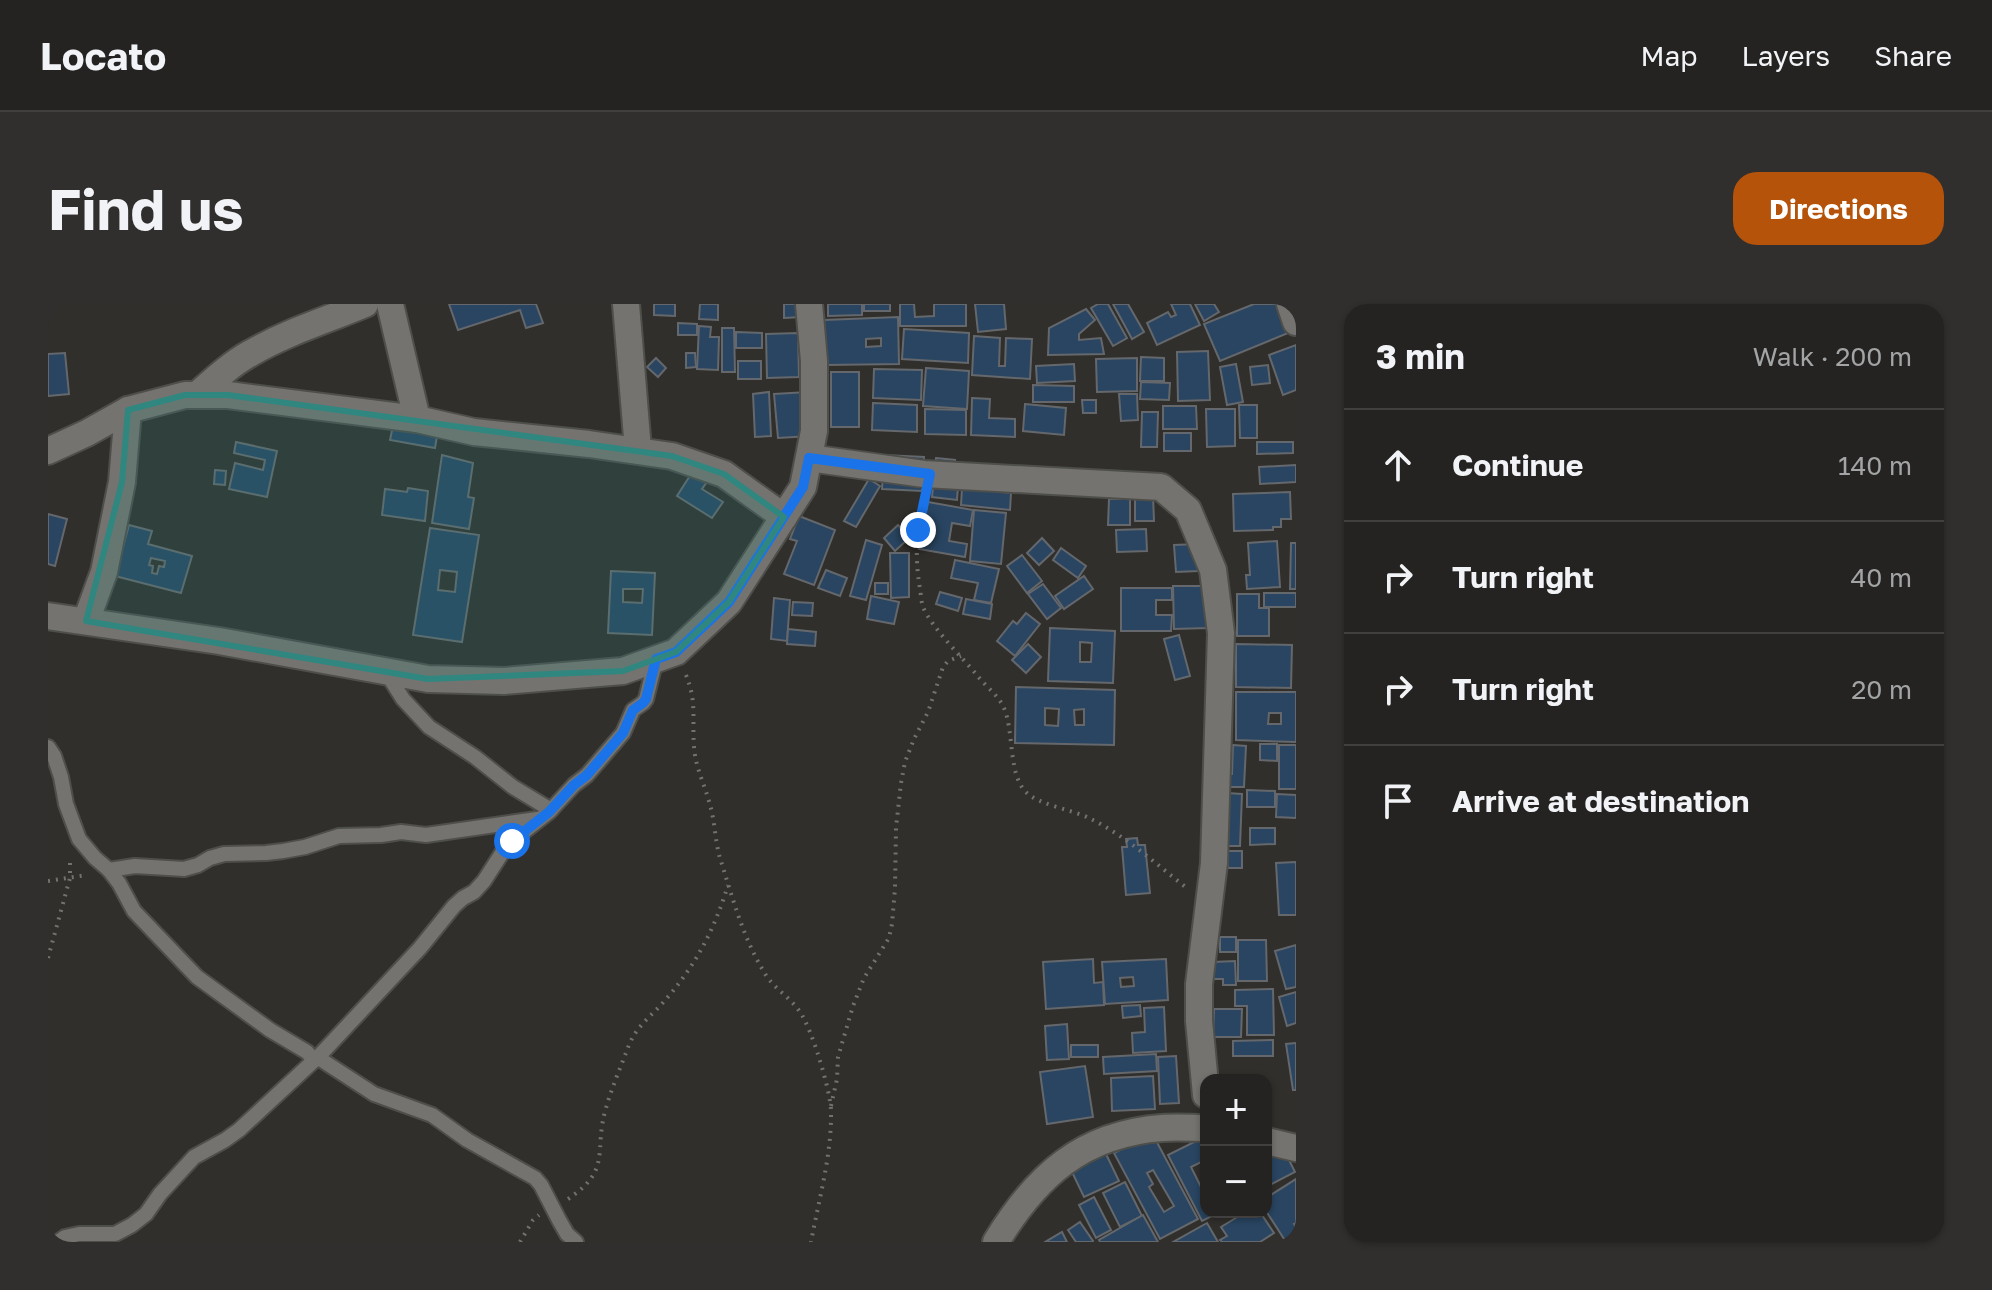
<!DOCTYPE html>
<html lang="en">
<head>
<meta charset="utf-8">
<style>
	:root { --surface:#242321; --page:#302f2e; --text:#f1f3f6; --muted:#a3a4a5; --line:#41403f; --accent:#b45309 }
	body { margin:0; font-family:"Golos Text",sans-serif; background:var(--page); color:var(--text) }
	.controls { position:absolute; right:24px; bottom:24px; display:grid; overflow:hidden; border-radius:16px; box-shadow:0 2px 6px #0004 }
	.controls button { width:72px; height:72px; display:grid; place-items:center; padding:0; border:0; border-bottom:2px solid var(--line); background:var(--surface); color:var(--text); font:40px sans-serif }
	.stop { position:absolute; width:24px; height:24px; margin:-18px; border:6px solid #1a73e8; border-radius:50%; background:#fff }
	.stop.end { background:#1a73e8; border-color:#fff; box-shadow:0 2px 8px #0008 }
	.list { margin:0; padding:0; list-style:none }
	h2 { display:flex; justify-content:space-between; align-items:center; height:104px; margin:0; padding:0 32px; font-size:34px }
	h2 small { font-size:26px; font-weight:400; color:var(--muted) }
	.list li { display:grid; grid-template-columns:52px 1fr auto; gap:24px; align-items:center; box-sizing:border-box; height:112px; padding:0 32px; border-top:2px solid var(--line) }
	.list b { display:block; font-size:30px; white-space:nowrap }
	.list em { font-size:26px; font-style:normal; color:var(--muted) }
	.icon { flex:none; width:44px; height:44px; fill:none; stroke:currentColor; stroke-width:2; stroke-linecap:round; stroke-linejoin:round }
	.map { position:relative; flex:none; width:1248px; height:938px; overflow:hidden; border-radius:24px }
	header { display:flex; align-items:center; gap:48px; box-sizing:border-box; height:112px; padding:0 40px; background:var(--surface); border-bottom:2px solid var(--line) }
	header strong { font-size:38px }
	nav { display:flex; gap:44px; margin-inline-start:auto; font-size:28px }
	.intro { display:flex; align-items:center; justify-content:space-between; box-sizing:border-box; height:192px; padding:0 48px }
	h1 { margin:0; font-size:56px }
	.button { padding:20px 36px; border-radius:24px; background:var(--accent); color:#fff; font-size:28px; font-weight:700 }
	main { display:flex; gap:48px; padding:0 48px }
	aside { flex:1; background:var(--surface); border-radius:24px; box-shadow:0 2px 6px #0004 }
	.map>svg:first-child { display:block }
	.building { fill:#294561; stroke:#64676b; stroke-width:2; fill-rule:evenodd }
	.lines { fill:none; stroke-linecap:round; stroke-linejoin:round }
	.lane-casing { stroke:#4e4e4a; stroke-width:18 }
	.street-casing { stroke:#4e4e4a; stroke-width:30 }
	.path { stroke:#72726f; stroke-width:4; stroke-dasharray:2 6; stroke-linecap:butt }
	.lane { stroke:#74736f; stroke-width:14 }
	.street { stroke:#74736f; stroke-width:26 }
	.route { stroke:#1a73e8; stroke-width:10 }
	.marked { fill:#308780; fill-opacity:0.2; stroke:#308780; stroke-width:6; stroke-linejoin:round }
</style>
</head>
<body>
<header>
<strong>Locato</strong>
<nav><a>Map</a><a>Layers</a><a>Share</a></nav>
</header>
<div class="intro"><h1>Find us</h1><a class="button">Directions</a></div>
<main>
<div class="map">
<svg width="1248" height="938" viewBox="0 0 1248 938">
	<rect width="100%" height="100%" fill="#302f2c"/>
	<g class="building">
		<path d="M401,0H488L495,19L478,24L472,6L410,26Z"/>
		<path d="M606,0H627V12L606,11Z"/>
		<path d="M652,0H670V16L651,15Z"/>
		<path d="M736,0H753L754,13L736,14Z"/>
		<path d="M780,0H814V11L780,12Z"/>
		<rect x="816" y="0" width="26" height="7"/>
		<path d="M852,0H866L867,13L886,12V0H918V22H852Z"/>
		<path d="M927,0H956L958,25L930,28Z"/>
		<path d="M1050,0H1060L1079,34L1065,42L1043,4Z"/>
		<path d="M1065,0H1080L1096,28L1084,35Z"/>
		<path d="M1123,0H1142L1152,21L1109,41L1099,19L1120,8L1123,13L1128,11Z"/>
		<path d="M1147,0H1166L1171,8L1156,17Z"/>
		<path d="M1206,0H1234L1245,27L1172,57L1156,20Z"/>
		<path d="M1038,5L1047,16L1031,30V36L1053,34L1056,50L1000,51L1001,24Z"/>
		<path d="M850,13L851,60L778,61L776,16ZM833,34V42L818,43V35Z"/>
		<path d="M630,19L649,20V31H630Z"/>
		<path d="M651,22L663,23L662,33H671L670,66L649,65Z"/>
		<path d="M674,24H686L687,68H674Z"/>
		<path d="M856,25L921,29L920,59L854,55Z"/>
		<path d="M688,28L714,29V44H688Z"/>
		<path d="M750,29L751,73L719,74L718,30Z"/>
		<path d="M926,32L952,34L951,62H957L958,34L984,35L982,75L924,71Z"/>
		<path d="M1248,41V86L1235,91L1221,51Z"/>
		<path d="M1160,47L1162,96L1130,97L1129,48Z"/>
		<path d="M17,49L21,90L0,92V50Z"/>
		<path d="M638,49H647L648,63L638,64Z"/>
		<path d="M1093,53L1116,54V77H1092Z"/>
		<path d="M608,54L618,64L610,73L599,63Z"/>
		<path d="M1089,54V87L1049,88L1048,55Z"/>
		<rect x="690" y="57" width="23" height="18"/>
		<path d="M1026,60L1027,77L989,79L988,62Z"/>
		<path d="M1188,60L1195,98L1179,101L1172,63Z"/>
		<path d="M1220,61L1222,79L1204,81L1202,63Z"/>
		<path d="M878,64L921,67L919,105L875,102Z"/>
		<path d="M826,65L874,66L873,96L825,94Z"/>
		<rect x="783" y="68" width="28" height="55"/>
		<path d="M1093,78L1122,79L1121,96L1092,95Z"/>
		<path d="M985,81L1026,82V98H985Z"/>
		<path d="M721,88L723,132L707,133L705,90Z"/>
		<path d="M760,88L763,132L730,134L726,90Z"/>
		<path d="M1071,90H1089L1090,116L1073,117Z"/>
		<path d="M924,94L942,95L941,114L967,115V133L923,131Z"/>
		<path d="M1034,96H1048V109H1035Z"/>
		<path d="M825,99L869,101V128L824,126Z"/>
		<path d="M977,100L1018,104L1016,131L975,127Z"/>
		<path d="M1191,101H1209V134H1192Z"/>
		<path d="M1115,102H1148L1149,125H1115Z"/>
		<path d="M877,105L918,106V131L877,130Z"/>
		<path d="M1158,105H1187V142L1159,143Z"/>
		<path d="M1094,108H1110L1109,143H1093Z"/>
		<path d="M347,112L392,114L387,144L342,136Z"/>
		<rect x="1116" y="129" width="27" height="18"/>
		<path d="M188,138L229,147L219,193L181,185L187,159L215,166L217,156L186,149Z"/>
		<path d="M1209,138H1245V149L1209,150Z"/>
		<path d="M394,151L425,159L420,193L426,194L421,225L384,219Z"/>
		<path d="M836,151L876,153L874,187L834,185Z"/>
		<path d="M654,153L661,175L654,185L675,198L664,214L629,192Z"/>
		<path d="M888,154L907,156L904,181L910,182L909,196L884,193Z"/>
		<path d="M1248,161V178L1212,180L1211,163Z"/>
		<path d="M167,166L178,167L177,181L166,180Z"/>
		<path d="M821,175L832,182L808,223L796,217Z"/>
		<path d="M360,184L380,187L377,217L334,211L337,185L359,188Z"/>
		<path d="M914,184L963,189L962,206L913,201Z"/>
		<path d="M1242,188L1243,215H1233V223H1225V226L1186,227L1185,190Z"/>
		<path d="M1105,192L1106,217H1087V193Z"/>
		<path d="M1061,195H1082V221H1060Z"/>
		<path d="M880,198L925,206L922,222L904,219L901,237L919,240L917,253L871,245Z"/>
		<path d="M926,206L958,209L953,260L922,257Z"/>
		<path d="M0,210L19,215L7,262L0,260Z"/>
		<path d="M751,212L787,226L766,281L736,270L749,237L742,235Z"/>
		<path d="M81,221L104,227L100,240L144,252L133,289L67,272ZM103,254L117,257L116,263L111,262L109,270L104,269L105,262L101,261Z"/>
		<path d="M850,221L861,234L847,247L836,234Z"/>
		<path d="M382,224L431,231L414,338L365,331ZM392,266L409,268L407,288L390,286Z"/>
		<path d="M1098,225L1099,247L1069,248L1068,226Z"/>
		<path d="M994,234L1006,247L991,261L979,249Z"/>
		<path d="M818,236L834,241L818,296L802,292Z"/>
		<path d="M1229,237L1232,283L1199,285L1198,271H1202L1200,239Z"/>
		<path d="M1243,239H1248V285H1242Z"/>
		<path d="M1149,240L1150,267L1128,268L1126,241Z"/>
		<path d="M1013,244L1038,262L1030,274L1005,256Z"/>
		<path d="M842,249H861V293L843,294Z"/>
		<path d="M974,251L994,277L979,289L959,262Z"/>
		<path d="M907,256L951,265L943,299L926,296L930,279L903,274Z"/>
		<path d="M778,266L799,274L792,292L770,284Z"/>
		<path d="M563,267L607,269L604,331L560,329ZM575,285H595L594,299L575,298Z"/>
		<path d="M1036,272L1045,285L1016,305L1007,292Z"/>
		<rect x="827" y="279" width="13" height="11"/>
		<path d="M995,280L1013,304L999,315L980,290Z"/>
		<path d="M1125,282H1159L1160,324L1126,325Z"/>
		<path d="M1073,284H1124V296H1108V311H1124L1123,327H1073Z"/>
		<path d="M892,288L914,294L910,307L888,300Z"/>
		<rect x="1216" y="289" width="32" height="14"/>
		<path d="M1189,290H1211V304H1221V332H1189Z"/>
		<path d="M823,292L851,298L846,320L819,315Z"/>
		<path d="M726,294L742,296L739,337L723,335Z"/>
		<path d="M918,295L944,300L942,315L915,310Z"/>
		<path d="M745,298L765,299L764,312L744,311Z"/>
		<path d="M978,309L992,320L967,352L949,337L965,317L969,320Z"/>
		<path d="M1002,324L1067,327L1065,379L1000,377ZM1032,338L1044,339L1043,358H1032Z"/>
		<path d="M740,325L768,328L767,342L739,340Z"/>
		<path d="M1131,331L1142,372L1127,376L1116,335Z"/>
		<path d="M980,340L993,353L978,369L964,356Z"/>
		<path d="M1188,340L1244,341L1243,384L1188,383Z"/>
		<path d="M968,383L1067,386L1066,441L967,439ZM997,404L1011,405L1010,422L997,421ZM1036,405V421H1027L1026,406Z"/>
		<path d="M1188,388H1248V438L1188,436ZM1221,409H1233V420H1220Z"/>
		<path d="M1212,440H1229V457L1212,456Z"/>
		<path d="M1185,441L1198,442L1196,483H1175L1176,470H1184Z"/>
		<rect x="1231" y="441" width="17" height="44"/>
		<path d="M1199,486L1227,487V503H1199Z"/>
		<path d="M1179,489L1194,490L1192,542H1177Z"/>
		<path d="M1229,490L1248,491V514L1228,513Z"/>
		<path d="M1202,524H1227V540L1202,541Z"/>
		<path d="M1089,534L1090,541H1097L1102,589L1078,591L1074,543H1079L1078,535Z"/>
		<rect x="1180" y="547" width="14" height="17"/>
		<path d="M1248,558V611H1231L1228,559Z"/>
		<rect x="1172" y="633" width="16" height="15"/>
		<path d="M1190,636H1218L1219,677H1190Z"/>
		<path d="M1248,641V683L1238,685L1227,647Z"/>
		<path d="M1045,655L1046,679L1055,678L1056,701L998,705L995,658Z"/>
		<path d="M1118,655L1120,696L1057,700L1054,658ZM1085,673L1086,682L1073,683L1072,674Z"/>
		<path d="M1187,657L1188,681H1175V675H1166L1165,658Z"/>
		<path d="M1225,685L1226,731H1199V702H1187V686Z"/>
		<path d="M1248,688V719L1239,722L1231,693Z"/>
		<path d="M1092,701L1093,712L1075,714L1074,702Z"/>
		<path d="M1116,703L1118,747L1085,749L1084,729L1097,728L1096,704Z"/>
		<path d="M1166,705H1194L1193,733H1165Z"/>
		<path d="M1019,720L1021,755L999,756L997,722Z"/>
		<path d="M1225,736V752H1185V737Z"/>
		<path d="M1248,739V786H1245L1238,740Z"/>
		<rect x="1023" y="741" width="27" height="12"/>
		<path d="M1108,750L1109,767L1056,770L1055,753Z"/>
		<path d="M1128,752L1131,799L1112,800L1110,753Z"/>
		<path d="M1037,762L1045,813L999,820L992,768Z"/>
		<path d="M1105,772L1107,805L1064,807L1063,774Z"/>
		<path d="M1104,829L1150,915L1112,935L1066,849ZM1105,866L1126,902L1116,908L1101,883L1105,880L1099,869Z"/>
		<path d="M1158,832V858L1157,856L1143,863L1153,883L1158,881V908H1172L1154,917L1120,851Z"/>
		<path d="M1233,840L1247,868L1218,883V847Z"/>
		<path d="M1058,850L1071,877L1036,893L1023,866Z"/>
		<path d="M1248,875V919L1246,920L1248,923V938H1238L1218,907V894Z"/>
		<path d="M1077,878L1094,912L1072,923L1055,889Z"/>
		<path d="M1046,893L1063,926L1048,934L1031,901Z"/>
		<path d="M1189,908H1212L1226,929L1212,938H1174L1172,936L1179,932L1173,923L1191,912Z"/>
		<path d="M1095,911L1110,938H1052L1051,936Z"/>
		<path d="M1032,918L1045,937L1044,938H1028L1020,926Z"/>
		<path d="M1159,919L1170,938H1125Z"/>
		<path d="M1014,928L1019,938H997Z"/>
	</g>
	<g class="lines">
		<defs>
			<g id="lane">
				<path d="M338,368L355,395L381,423L427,453L465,483L503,506"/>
				<path d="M0,443L6,452L13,473L18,500L31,535L47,554L61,566L71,579L86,607L149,673L222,726L259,748L266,756"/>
				<path d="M61,566L87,562L136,565L150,561L162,554L176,550L218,549L235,547L257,543L291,532L333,531L353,528L378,531L489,515"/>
				<path d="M269,753L326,790L384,811L419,836L487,874L493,881L511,916L519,930L528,938"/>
				<path d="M10,938L17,933L31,930H67L84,921L98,910L112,890L146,853L177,836L191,826L272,751L372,644L406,602L415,594L426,588L436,577L454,549L464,537L501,508L526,481L539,471L575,429L585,406L595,399L598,395L608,355"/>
			</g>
			<g id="street">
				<path d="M342,0L369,115"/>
				<path d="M578,0L590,146"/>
				<path d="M1242,0L1248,18"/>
				<path d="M149,91C166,76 183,60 203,49C239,28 279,16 317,0"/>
				<path d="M0,147L39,129L80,106L137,91H180L369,115L426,128L541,140L624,152L676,170L736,213"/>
				<path d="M761,154L876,170L1113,183L1140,206L1165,266L1173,329L1166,559L1151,680V717L1158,791"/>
				<path d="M0,312L171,337L380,375L456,377L575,367L628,348L681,298L755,183L766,127V57L761,0"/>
				<path d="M38,317L56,268L74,178L80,106"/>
				<path d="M1218,837L1248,844"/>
				<path d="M948,938C988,872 1034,830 1114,824C1129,823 1144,824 1158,824"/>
			</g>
		</defs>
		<use href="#lane" class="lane-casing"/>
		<use href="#street" class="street-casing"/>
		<g class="path">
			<path d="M877,194C869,230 866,248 872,285C873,290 873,297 875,303C884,324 913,352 928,370C937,382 948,389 955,402C967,426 959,471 979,489C992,501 1025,506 1041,514C1078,532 1108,560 1140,585"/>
			<path d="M638,371C649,398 644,415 646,442C647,463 657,481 662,501C667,518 667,537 672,554C684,592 695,634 716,668C725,684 742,693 752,708C764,725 782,785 783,806C784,850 771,895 763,938"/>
			<path d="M0,577L39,571"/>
			<path d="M0,654L22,574V555"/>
			<path d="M783,802L789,775L790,753L805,702L816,674L841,634L844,620L847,584L848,524L853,479L857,458L866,435L880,408L895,363L900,357L913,352"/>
			<path d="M520,895C565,865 545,847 558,804C564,783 573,762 581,741C589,721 606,710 619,694C649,659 667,624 680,581"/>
			<path d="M472,938L485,916L491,911"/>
		</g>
		<use href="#lane" class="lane"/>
		<use href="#street" class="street"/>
	</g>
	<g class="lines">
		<path class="route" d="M464,537L501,508L526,481L539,471L575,429L585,406L595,399L598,395L608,355L628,348L681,298L755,183L761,154L882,170L870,226"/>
	</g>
	<path class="marked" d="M137,91H180L624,152L676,170L736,213L681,298L628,348L575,367L380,375L38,317L74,178L80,106Z"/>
</svg>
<div class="controls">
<button>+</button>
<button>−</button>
</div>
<div class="stop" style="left:464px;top:537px"></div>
<div class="stop end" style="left:870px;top:226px"></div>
</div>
<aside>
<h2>3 min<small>Walk · 200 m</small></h2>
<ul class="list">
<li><svg class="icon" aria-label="ahead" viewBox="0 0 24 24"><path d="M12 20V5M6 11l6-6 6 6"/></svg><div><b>Continue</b></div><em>140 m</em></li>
<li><svg class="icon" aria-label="right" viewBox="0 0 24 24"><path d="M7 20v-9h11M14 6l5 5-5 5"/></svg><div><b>Turn right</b></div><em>40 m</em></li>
<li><svg class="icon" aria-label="right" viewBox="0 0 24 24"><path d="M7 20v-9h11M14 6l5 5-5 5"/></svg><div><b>Turn right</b></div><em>20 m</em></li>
<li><svg class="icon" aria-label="arrive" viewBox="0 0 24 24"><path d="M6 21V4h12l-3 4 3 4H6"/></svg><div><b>Arrive at destination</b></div></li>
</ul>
</aside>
</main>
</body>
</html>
